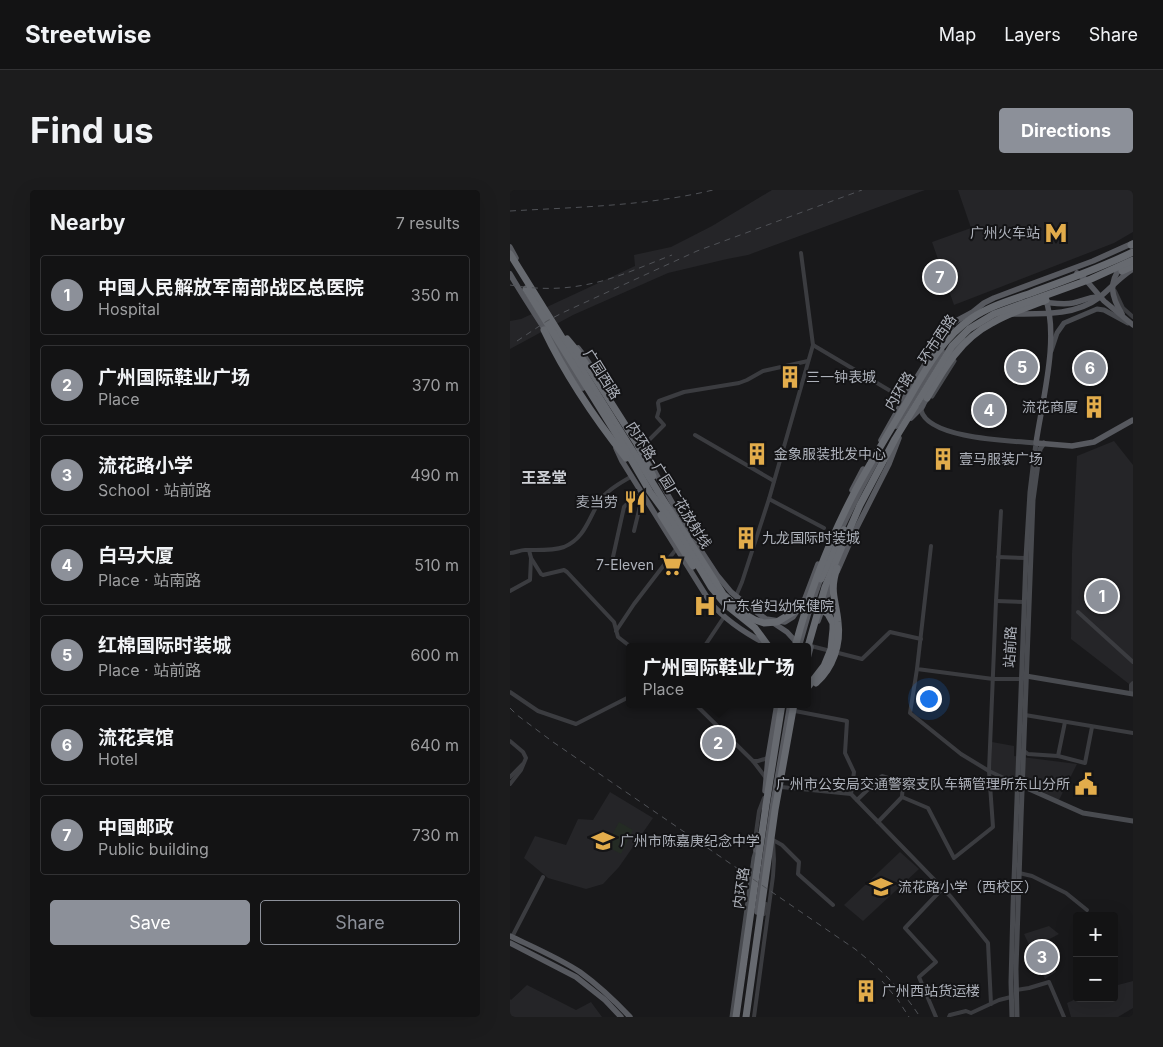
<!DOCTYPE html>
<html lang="en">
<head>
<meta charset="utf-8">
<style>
	:root { --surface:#131314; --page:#1c1c1d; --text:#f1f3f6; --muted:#9d9ea0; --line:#323234; --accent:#8c9099 }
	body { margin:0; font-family:Inter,"Noto Sans SC",sans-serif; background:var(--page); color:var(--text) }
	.controls { position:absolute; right:15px; bottom:15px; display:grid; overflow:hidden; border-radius:5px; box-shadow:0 5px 20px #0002 }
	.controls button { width:45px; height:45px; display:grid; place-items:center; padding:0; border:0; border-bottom:1px solid var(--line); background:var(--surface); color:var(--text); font:25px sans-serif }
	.you { position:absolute; left:418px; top:508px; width:18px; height:18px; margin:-12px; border:4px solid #fff; border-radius:50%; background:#1a73e8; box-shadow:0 0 0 8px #1a73e833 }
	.badge { display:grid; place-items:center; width:32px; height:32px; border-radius:50%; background:var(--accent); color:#fff; font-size:16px; font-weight:700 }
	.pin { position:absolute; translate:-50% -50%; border:2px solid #fff; box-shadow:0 1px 5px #0006 }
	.popup { position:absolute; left:116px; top:453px; width:185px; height:65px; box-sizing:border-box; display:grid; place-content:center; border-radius:5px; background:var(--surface); filter:drop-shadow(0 1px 4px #0005); font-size:16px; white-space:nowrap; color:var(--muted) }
	.popup b { font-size:19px; color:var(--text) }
	.popup::after { content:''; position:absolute; left:50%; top:100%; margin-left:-10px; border:10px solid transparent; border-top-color:var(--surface) }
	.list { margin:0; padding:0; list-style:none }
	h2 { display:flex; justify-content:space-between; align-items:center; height:65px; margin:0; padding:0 20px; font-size:21px }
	h2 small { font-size:16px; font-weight:400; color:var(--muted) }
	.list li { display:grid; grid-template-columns:32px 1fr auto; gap:15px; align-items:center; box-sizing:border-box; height:80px; margin:0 10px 10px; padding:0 10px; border:1px solid var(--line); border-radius:5px }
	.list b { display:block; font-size:19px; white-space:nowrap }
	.list p { margin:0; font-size:16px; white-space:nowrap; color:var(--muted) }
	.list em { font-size:16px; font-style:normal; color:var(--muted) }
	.actions { display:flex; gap:10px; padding:15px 20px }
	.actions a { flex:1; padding:11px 0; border:1px solid var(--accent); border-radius:5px; text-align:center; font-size:18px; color:var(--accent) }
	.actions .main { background:var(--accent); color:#fff }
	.map { position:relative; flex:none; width:623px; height:827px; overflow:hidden; border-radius:5px }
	header { display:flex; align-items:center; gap:30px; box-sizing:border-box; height:70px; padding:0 25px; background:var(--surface); border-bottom:1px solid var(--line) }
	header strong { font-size:24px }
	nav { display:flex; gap:28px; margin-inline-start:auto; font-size:18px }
	.intro { display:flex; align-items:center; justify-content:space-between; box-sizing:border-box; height:120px; padding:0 30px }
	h1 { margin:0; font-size:35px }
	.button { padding:12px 22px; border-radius:5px; background:var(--accent); color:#fff; font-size:18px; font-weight:700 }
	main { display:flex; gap:30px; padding:0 30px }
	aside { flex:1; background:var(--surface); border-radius:5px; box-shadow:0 5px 20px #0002 }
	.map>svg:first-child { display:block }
	.built { fill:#252528 }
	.green { fill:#242b24 }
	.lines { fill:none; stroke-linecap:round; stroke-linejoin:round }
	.street { stroke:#3b3c40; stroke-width:4 }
	.secondary { stroke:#494b50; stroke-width:5 }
	.primary { stroke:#57595f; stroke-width:5.5 }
	.highway { stroke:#676a70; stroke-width:7 }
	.rail { stroke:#505257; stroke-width:1; stroke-dasharray:6 5; stroke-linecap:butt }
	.labels { text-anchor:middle; stroke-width:4; stroke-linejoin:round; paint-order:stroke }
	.poi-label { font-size:14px; fill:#adb1ba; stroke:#141416; text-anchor:start }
	.street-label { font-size:14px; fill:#adb1ba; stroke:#141416 }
	.neighbourhood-label { font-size:15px; font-weight:bold; fill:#ced0d6; stroke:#141416 }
</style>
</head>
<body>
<header>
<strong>Streetwise</strong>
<nav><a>Map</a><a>Layers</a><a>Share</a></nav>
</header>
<div class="intro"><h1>Find us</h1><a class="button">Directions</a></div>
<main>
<aside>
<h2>Nearby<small>7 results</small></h2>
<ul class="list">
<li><span class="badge">1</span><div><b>中国人民解放军南部战区总医院</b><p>Hospital</p></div><em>350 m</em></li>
<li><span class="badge">2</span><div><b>广州国际鞋业广场</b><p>Place</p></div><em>370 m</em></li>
<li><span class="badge">3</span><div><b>流花路小学</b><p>School · 站前路</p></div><em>490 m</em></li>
<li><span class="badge">4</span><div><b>白马大厦</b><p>Place · 站南路</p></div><em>510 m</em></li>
<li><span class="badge">5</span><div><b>红棉国际时装城</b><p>Place · 站前路</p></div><em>600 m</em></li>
<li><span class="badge">6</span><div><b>流花宾馆</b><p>Hotel</p></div><em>640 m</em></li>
<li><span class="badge">7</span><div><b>中国邮政</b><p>Public building</p></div><em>730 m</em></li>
</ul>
<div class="actions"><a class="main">Save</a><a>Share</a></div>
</aside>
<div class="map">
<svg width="623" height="827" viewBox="0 0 623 827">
	<rect width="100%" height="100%" fill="#19191b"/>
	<g class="built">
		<path d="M262,0H415L238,65L217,69L158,83L63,125L0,159V131L11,129L125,76L124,65L161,57L202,36Z"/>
		<path d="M448,0H623V42L604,53L444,115L422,52L461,38Z"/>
		<path d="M604,251L623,275V497L561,449L562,363L567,266Z"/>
		<path d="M482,552L504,556V566L567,574L549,610L481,580Z"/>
		<path d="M100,602L143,628L109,677L93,694L76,699L38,688L14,668L25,646L56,655L68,629L83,630Z"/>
		<path d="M390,662L409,679L353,731L334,715Z"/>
		<path d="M539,736L549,744L534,752L546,782L535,789L514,744Z"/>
		<path d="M623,791V818L608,827H561L557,813L568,808H604V796Z"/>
		<path d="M17,795L66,820L81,812L92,827H0V809L1,810Z"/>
	</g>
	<path class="green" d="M109,632L123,640L111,664L96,656Z"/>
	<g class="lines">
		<g class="street">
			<path d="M605,101L613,118L623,127"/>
			<path d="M303,155L394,209"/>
			<path d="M185,245L264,291"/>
			<path d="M132,257L154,235L147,227L149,220L148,213L149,211L174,202L229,193L237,190L253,181L298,171"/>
			<path d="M259,309L314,338"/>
			<path d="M491,321L486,411L479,581L507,594"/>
			<path d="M124,341L131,312L136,309"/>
			<path d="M421,356L407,479L483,489H511"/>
			<path d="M19,360L21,368L31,384L33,385L54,380L57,382L104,432L108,447L121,457"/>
			<path d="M0,363C5,363 10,360 15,360C28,360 42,361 54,357C76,348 79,326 91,309C98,299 112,292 122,286"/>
			<path d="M488,367L516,368"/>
			<path d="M101,376L114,317L118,313L133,303"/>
			<path d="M0,401L20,390L21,368"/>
			<path d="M226,406L232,392L259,309L303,155L291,63"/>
			<path d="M486,411L514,412"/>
			<path d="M568,422L623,472"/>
			<path d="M106,441L124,414L167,358"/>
			<path d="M301,456L352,469L380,442L411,449"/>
			<path d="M194,457L214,427"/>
			<path d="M0,502L28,521L66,534L119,507"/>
			<path d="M621,504V495L623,493"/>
			<path d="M185,514L243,571L256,588"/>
			<path d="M285,521L337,531L335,563L344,582L341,604L441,707L478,753L481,814"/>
			<path d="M515,525L623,543"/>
			<path d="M0,551L13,562L16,568L11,580L0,594"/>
			<path d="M513,560L518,564L548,566L575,573L582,537"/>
			<path d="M548,566L555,532"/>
			<path d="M243,571H248L258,568"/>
			<path d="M0,587L13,574"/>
			<path d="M271,597L341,604"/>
			<path d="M347,610L372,586L393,593L392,607"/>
			<path d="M368,632L392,607L418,618L444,668L483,637L479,581L451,564L400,523L407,479"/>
			<path d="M244,657L249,621L254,608L257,609"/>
			<path d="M509,683L522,686L556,703L577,720"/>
			<path d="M254,724L256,714"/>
			<path d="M2,747L33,687"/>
			<path d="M506,800L519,798L539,792L554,827"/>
			<path d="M244,827L263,686L264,670L263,650L272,655L289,672L288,684L323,715"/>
			<path d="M426,827L409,787L426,772L395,738L433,698"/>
			<path d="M439,827L440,825L456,821L461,823L489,810L501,807"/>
		</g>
		<g class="secondary">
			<path d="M541,161L547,143L554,133L587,119L594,120L618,133"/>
			<path d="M422,206L444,171"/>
			<path d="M413,216L411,220C418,249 502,251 526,253L520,302L516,368L503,717L501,792L502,827"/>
			<path d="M514,488L516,486L623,504"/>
			<path d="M510,595L573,623L623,631"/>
			<path d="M222,827L244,668L247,658"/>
			<path d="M507,827L506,779L511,629L523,310L530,259L534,253"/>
		</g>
		<g class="primary">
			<path d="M0,57L6,68"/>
			<path d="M612,75C598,93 601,106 612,124"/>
			<path d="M567,83L575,89L594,111L623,135"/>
			<path d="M0,84C23,123 49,160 73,198"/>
			<path d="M535,107C550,147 532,211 526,253L562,256L584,252L623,230"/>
			<path d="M533,112C543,113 553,115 563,113C572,111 579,107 588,107"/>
			<path d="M502,124C532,124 565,126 590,107C601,98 610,87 623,79"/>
			<path d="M459,125L474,113L484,108L583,71L623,53"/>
			<path d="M68,158L75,167L94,196"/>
			<path d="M440,165L453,149"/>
			<path d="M401,228L411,218L417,208"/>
			<path d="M386,236L432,161"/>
			<path d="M371,250L399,200L433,145L446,131L461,123"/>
			<path d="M106,258L112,271L200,412C215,430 235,443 256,454"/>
			<path d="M140,273L172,330L179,349L188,356L207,385L221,402L237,415L256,429L275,432L283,427L294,411L308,374"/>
			<path d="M342,300L353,279"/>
			<path d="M329,344L350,301L369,266"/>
			<path d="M327,382L344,343L379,274L389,248"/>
			<path d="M308,431L322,393"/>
			<path d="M262,432L277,442L288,454"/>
			<path d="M289,457L299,422L312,385"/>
			<path d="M297,472L301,457"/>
			<path d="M255,601L258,568L267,514"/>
			<path d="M246,660L249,645"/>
			<path d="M247,722L263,613L280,514"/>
			<path d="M0,746C23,757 49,768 70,782C88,795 105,811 120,827"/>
			<path d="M0,753L66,787L95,810L111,827"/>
		</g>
		<g class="highway">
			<path d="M621,55L623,54"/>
			<path d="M0,64L152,308L213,404L236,425L245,430L254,433L267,432L290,418L297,415L308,417L318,424L323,433V439L321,459L314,476L297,498"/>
			<path d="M612,81L623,76"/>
			<path d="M16,99L111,252L140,302L162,332L201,397L215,414L245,438L259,457"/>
			<path d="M34,140C55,184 86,230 116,268"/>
			<path d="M57,149L67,161L84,186L126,252L143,286"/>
			<path d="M417,208C434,178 451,149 482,133C499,123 518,117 536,110"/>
			<path d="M151,325L183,376"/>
			<path d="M311,389L334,340"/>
			<path d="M285,457C299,404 318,353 343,305C358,276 376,248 392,220C412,187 429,150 462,128C480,116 501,110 521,103C556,90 590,78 623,62"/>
			<path d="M297,460L315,397L331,359L350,315L385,249L442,156L459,139L484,124L581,89L623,70"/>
			<path d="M306,493C323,478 331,454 328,432C326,410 319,402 327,378"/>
			<path d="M226,827L256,615L272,514"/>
			<path d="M236,827L265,620L284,514"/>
		</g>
		<g class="rail">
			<path d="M0,21C68,17 137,16 203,0"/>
			<path d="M0,95C24,99 49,100 74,95C104,90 133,76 162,65"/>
			<path d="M7,151L37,131L52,123L187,61L352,0"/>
			<path d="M0,518L7,525L43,552L345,759C370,779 393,800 410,827"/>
			<path d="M372,791L388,810L399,827"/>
		</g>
	</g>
	<defs>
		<symbol id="metro-bare" viewBox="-9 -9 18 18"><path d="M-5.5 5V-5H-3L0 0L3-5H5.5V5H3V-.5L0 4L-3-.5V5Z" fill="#e2ac4b" stroke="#141416" stroke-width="2.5" paint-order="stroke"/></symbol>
		<symbol id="building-bare" viewBox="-9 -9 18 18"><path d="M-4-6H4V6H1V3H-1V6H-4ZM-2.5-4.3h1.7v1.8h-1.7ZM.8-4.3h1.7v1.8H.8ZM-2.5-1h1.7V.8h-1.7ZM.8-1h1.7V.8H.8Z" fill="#e2ac4b" stroke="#141416" stroke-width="2.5" paint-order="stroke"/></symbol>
		<symbol id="restaurant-bare" viewBox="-9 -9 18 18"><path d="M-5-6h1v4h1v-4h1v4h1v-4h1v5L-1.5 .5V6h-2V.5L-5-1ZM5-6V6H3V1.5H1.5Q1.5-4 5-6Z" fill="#e2ac4b" stroke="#141416" stroke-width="2.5" paint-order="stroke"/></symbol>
		<symbol id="supermarket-bare" viewBox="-9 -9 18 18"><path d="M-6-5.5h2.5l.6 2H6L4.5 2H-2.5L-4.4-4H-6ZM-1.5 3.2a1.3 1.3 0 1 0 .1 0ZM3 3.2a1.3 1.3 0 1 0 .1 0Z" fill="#e2ac4b" stroke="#141416" stroke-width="2.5" paint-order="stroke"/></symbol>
		<symbol id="hospital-bare" viewBox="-9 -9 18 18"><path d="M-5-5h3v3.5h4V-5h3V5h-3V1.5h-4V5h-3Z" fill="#e2ac4b" stroke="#141416" stroke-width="2.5" paint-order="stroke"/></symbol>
		<symbol id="civic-bare" viewBox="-9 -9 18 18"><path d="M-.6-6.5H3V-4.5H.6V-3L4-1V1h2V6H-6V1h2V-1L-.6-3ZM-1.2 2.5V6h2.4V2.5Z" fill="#e2ac4b" stroke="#141416" stroke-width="2.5" paint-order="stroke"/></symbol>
		<symbol id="school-bare" viewBox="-9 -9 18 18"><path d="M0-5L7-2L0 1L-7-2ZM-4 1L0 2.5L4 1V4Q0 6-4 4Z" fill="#e2ac4b" stroke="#141416" stroke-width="2.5" paint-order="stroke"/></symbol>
	</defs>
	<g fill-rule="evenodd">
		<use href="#metro-bare" x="530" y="27" width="32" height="32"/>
		<use href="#building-bare" x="264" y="171" width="32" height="32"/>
		<use href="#building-bare" x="568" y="201" width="32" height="32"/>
		<use href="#building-bare" x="231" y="248" width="32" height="32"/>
		<use href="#building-bare" x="417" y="253" width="32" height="32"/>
		<use href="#restaurant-bare" x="109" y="296" width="32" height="32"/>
		<use href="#building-bare" x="220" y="332" width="32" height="32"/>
		<use href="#supermarket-bare" x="145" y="359" width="32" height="32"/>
		<use href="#hospital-bare" x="179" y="400" width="32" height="32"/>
		<use href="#civic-bare" x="560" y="578" width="32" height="32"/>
		<use href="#school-bare" x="77" y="635" width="32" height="32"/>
		<use href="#school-bare" x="355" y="681" width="32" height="32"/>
		<use href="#building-bare" x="340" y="785" width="32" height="32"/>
	</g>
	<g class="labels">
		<g class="poi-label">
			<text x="530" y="48" text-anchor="end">广州火车站</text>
			<text x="296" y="192">三一钟表城</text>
			<text x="568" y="222" text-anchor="end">流花商厦</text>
			<text x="264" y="269">金象服装批发中心</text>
			<text x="449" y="274">壹马服装广场</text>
			<text x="108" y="317" text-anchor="end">麦当劳</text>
			<text x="252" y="353">九龙国际时装城</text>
			<text x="144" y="380" text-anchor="end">7-Eleven</text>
			<text x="212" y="421">广东省妇幼保健院</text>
			<text x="560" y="599" text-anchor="end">广州市公安局交通警察支队车辆管理所东山分所</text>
			<text x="110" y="656">广州市陈嘉庚纪念中学</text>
			<text x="388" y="702">流花路小学（西校区）</text>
			<text x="372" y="806">广州西站货运楼</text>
		</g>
		<g class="street-label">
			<text transform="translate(427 149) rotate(-56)" y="5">环市西路</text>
			<text transform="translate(92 184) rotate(58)" y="5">广园西路</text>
			<text transform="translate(389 201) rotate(-59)" y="5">内环路</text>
			<text transform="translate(159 295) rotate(58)" y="5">内环路-广园广花放射线</text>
			<text transform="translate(500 457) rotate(-87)" y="5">站前路</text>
			<text transform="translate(231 698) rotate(-82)" y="5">内环路</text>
		</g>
		<g class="neighbourhood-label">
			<text x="34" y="293">王圣堂</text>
		</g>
	</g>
</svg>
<div class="controls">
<button>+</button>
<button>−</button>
</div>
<div class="you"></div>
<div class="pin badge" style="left:592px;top:406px">1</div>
<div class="pin badge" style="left:208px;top:553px">2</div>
<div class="popup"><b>广州国际鞋业广场</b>Place</div>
<div class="pin badge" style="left:532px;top:767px">3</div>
<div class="pin badge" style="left:479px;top:220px">4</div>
<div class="pin badge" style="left:512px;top:177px">5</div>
<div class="pin badge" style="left:580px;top:178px">6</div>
<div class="pin badge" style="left:430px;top:87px">7</div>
</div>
</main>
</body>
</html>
